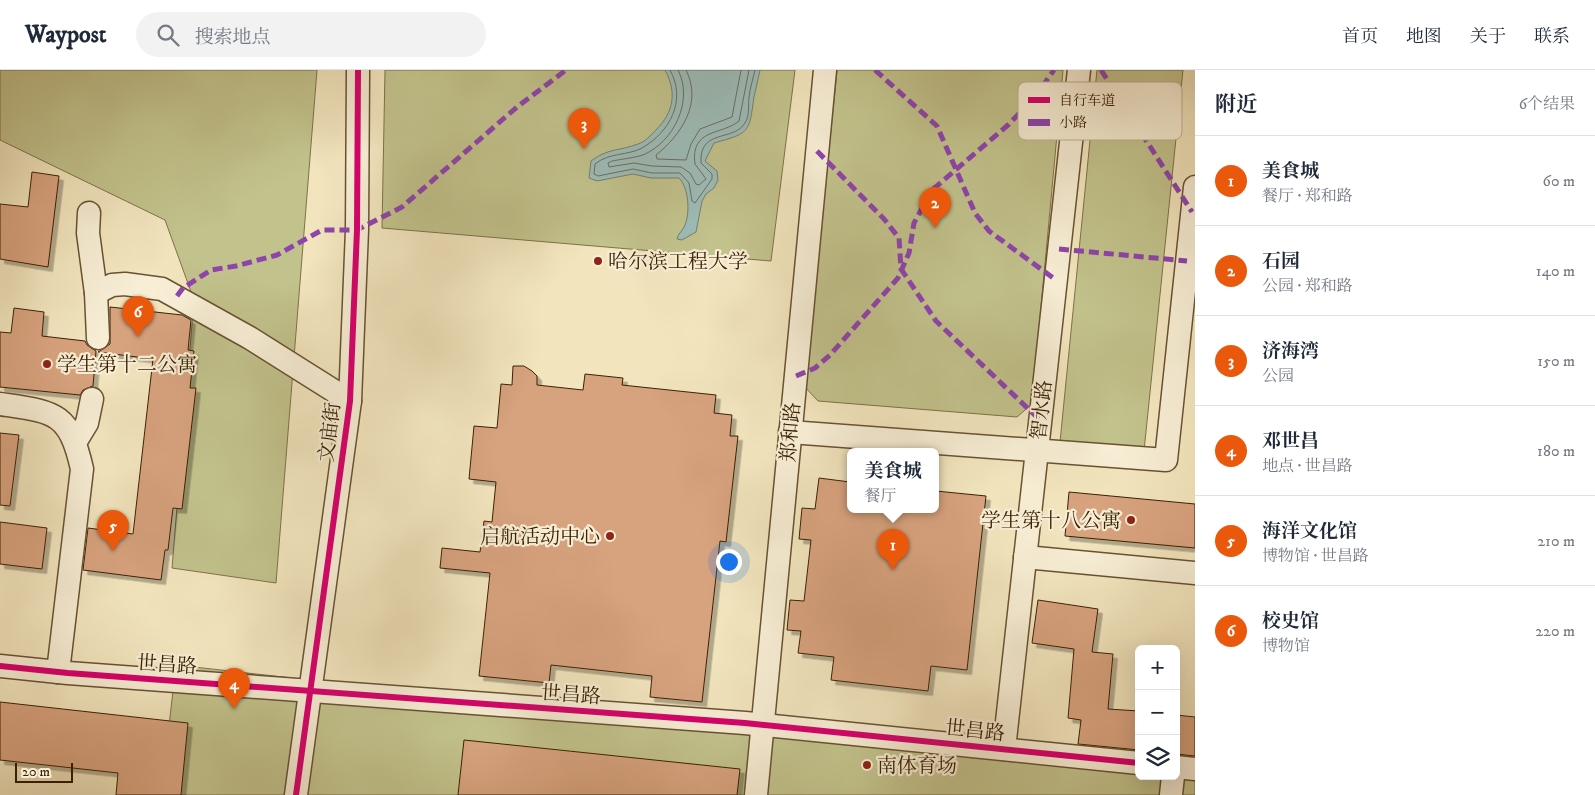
<!DOCTYPE html>
<html lang="zh">
<head>
<meta charset="utf-8">
<style>
	:root { --surface:#fff; --page:#f2f2f3; --text:#1f2937; --muted:#747a83; --line:#e0e1e3; --accent:#ea580c }
	body { margin:0; font-family:"IM FELL DW Pica","Noto Serif SC",serif; background:var(--page); color:var(--text) }
	.controls { position:absolute; right:15px; bottom:15px; display:grid; overflow:hidden; border-radius:8px; box-shadow:0 5px 20px #0002 }
	.controls button { width:45px; height:45px; display:grid; place-items:center; padding:0; border:0; border-bottom:1px solid var(--line); background:var(--surface); color:var(--text); font:25px sans-serif }
	.scale { position:absolute; left:15px; bottom:12px; width:58px; box-sizing:border-box; padding-left:5px; border:2px solid #3b2102; border-top:0; font-size:14px; line-height:18px; white-space:nowrap; color:#3b2102; -webkit-text-stroke:4px #f7eed5; paint-order:stroke }
	.you { position:absolute; left:728px; top:491px; width:18px; height:18px; margin:-12px; border:4px solid #fff; border-radius:50%; background:#1a73e8; box-shadow:0 0 0 8px #1a73e833 }
	.badge { display:grid; place-items:center; width:32px; height:32px; border-radius:50%; background:var(--accent); color:#fff; font-size:16px; font-weight:700 }
	.pin { position:absolute; translate:-50% -41px; filter:drop-shadow(0 1px 2px #0008) }
	.pin::after { content:''; position:absolute; top:26px; width:18px; height:15px; background:inherit; clip-path:polygon(0 0,100% 0,50% 100%) }
	.popup { position:absolute; left:847px; top:378px; width:92px; height:65px; box-sizing:border-box; display:grid; place-content:center; border-radius:8px; background:var(--surface); filter:drop-shadow(0 1px 4px #0005); font-size:16px; white-space:nowrap; color:var(--muted) }
	.popup b { font-size:19px; color:var(--text) }
	.popup::after { content:''; position:absolute; left:50%; top:100%; margin-left:-10px; border:10px solid transparent; border-top-color:var(--surface) }
	.list { margin:0; padding:0; list-style:none }
	h2 { display:flex; justify-content:space-between; align-items:center; height:65px; margin:0; padding:0 20px; font-size:21px }
	h2 small { font-size:16px; font-weight:400; color:var(--muted) }
	.list li { display:grid; grid-template-columns:32px 1fr auto; gap:15px; align-items:center; box-sizing:border-box; height:90px; padding:0 20px; border-top:1px solid var(--line) }
	.list b { display:block; font-size:19px; white-space:nowrap }
	.list p { margin:0; font-size:16px; white-space:nowrap; color:var(--muted) }
	.list em { font-size:16px; font-style:normal; color:var(--muted) }
	.icon { flex:none; width:28px; height:28px; fill:none; stroke:currentColor; stroke-width:2; stroke-linecap:round; stroke-linejoin:round }
	.map { position:relative; flex:none; width:1195px; height:725px; overflow:hidden }
	header { display:flex; align-items:center; gap:30px; box-sizing:border-box; height:70px; padding:0 25px; background:var(--surface); border-bottom:1px solid var(--line) }
	header strong { font-size:24px }
	nav { display:flex; gap:28px; margin-inline-start:auto; font-size:18px }
	.search { width:350px; height:45px; background:var(--page); display:flex; align-items:center; gap:12px; box-sizing:border-box; padding:0 18px; border-radius:28px; color:var(--muted); font-size:19px }
	main { display:flex }
	aside { flex:1; background:var(--surface) }
	.map>svg:first-child { display:block }
	.green { fill:#c2c28c; stroke:#7e7247 }
	.water { fill:#9dbdb9; stroke:#767f70 }
	.lines { fill:none; stroke-linecap:round; stroke-linejoin:round }
	.shore { stroke:#6c6f5e; stroke-width:1 }
	.building { fill:#d7a27e; stroke:#3b2102; filter:url(#shadow) }
	.minor-casing { stroke:#695231; stroke-width:25 }
	.minor { stroke:#f7eed5; stroke-width:22 }
	.quiet { stroke:#8e44ad; stroke-width:5; stroke-dasharray:10 5; stroke-linecap:butt }
	.cycleway-casing { stroke:#f7eed5; stroke-width:9 }
	.cycleway { stroke:#d6006c; stroke-width:6 }
	.poi-dot { fill:#8f2418; stroke:#f7eed5; stroke-width:2 }
	.labels { text-anchor:middle; stroke-width:4.5; stroke-linejoin:round; paint-order:stroke }
	.poi-label { font-size:20px; fill:#3b2102; stroke:#f7eed5; text-anchor:start }
	.street-label { font-size:20px; fill:#3b2102; stroke:#f7eed5 }
	.key { fill:#f7eed5; stroke:#bfb096; stroke-width:1 }
	.key-label { font-size:14px; fill:#3b2102 }
</style>
</head>
<body>
<header>
<strong>Waypost</strong>
<div class="search"><svg class="icon" aria-label="search" viewBox="0 0 24 24"><circle cx="10" cy="10" r="6"/><path d="M15 15l6 6"/></svg>搜索地点</div>
<nav><a>首页</a><a>地图</a><a>关于</a><a>联系</a></nav>
</header>
<main>
<div class="map">
<svg width="1195" height="725" viewBox="0 0 1195 725">
	<defs>
		<filter id="shadow"><feDropShadow dx="4.5" dy="4.5" stdDeviation="0" flood-color="#0004"/></filter>
	</defs>
	<rect width="100%" height="100%" fill="#f2e5be"/>
	<filter id="stains"><feTurbulence type="fractalNoise" baseFrequency=".004" numOctaves="4"/><feColorMatrix values="0 0 0 0 .2 0 0 0 0 .09 0 0 0 0 .02 0 0 0 .5 -.17"/></filter>
	<radialGradient id="worn" r=".72"><stop offset=".6" stop-color="#630" stop-opacity="0"/><stop offset="1" stop-color="#630" stop-opacity=".3"/></radialGradient>
	<g class="green">
		<path d="M0,0H317L276,513L172,498L194,230L165,150L0,70Z"/>
		<path d="M385,0H795L771,191L382,158Z"/>
		<path d="M837,0H1063L1032,334L1017,347L818,331L805,317Z"/>
		<path d="M1097,0H1183L1144,381L1060,372Z"/>
		<path d="M176,595L1139,703V706L1195,710V725H161Z"/>
	</g>
	<path class="water" d="M665,0H760C758,9 756,18 754,27C749,63 750,63 714,73L705,91L717,101L718,110L714,118L706,124L702,131L696,162L682,170L677,169C678,163 683,161 685,155C690,143 689,118 679,108H651L633,104L597,111L589,108L591,91C608,78 620,81 638,74C645,72 651,65 656,60C674,42 677,22 665,0Z"/>
	<g class="lines">
		<g class="shore">
			<path d="M670,0C687,30 670,62 642,78C627,86 610,82 595,94L594,104L598,106L633,99L652,103H680L689,113L692,131L695,133L712,109V104L701,93C699,58 734,72 745,53C750,45 748,36 749,27C750,18 753,9 755,0"/>
			<path d="M678,0C694,30 674,72 643,85C633,88 622,89 612,91L608,93L609,97L634,93L652,96L681,97L690,103L696,114L699,115L706,109L695,94C690,58 723,65 739,51L749,0"/>
			<path d="M686,0C703,33 681,65 656,85L657,89L686,90L691,74L700,59L732,47L741,0"/>
		</g>
	</g>
	<g class="building">
		<path d="M32,102L59,106L48,197L0,189V134L28,137Z"/>
		<path d="M110,237L182,245L191,250L188,280L194,281L190,318H196L182,439L173,438L168,480H165L161,510L83,500L88,458L133,464L153,289L98,282L110,274Z"/>
		<path d="M14,238L44,242L42,266L85,271L87,275L96,281L93,316L83,320L80,325L0,317V262L11,263Z"/>
		<path d="M513,296H524L532,301L537,306V315L583,320L585,304L623,308L622,315L716,325L714,343L732,345L730,366H738L726,472L720,471L702,632L650,627L652,606L551,595L549,613L479,606L490,503L440,498L442,478L480,482L484,451L492,452L496,412L469,409L474,356L497,358L501,314L512,315Z"/>
		<path d="M0,363L19,365L10,436L0,435Z"/>
		<path d="M819,408L850,412V439H936V421L986,426L967,600L931,596L928,621L831,610L834,587L798,583L801,561L787,560L790,530L804,531L811,470L799,469L802,438L815,439Z"/>
		<path d="M1069,422L1195,434V478L1065,466Z"/>
		<path d="M0,452L47,458L42,499L0,494Z"/>
		<path d="M1038,530L1098,539L1092,582L1113,584L1108,639L1139,641V680L1078,674L1081,650L1068,648L1074,579L1032,573Z"/>
		<path d="M0,632L188,653L181,725H116L118,703L0,690Z"/>
		<path d="M1176,645L1195,647V686L1176,684Z"/>
		<path d="M464,670L740,699L737,725H458Z"/>
	</g>
	<g class="lines">
		<defs>
			<g id="minor">
				<path d="M89,143L88,163L96,223L98,268"/>
				<path d="M96,223L112,215L125,214L162,219L250,268L350,331"/>
				<path d="M0,334C54,342 69,341 82,399L58,602"/>
				<path d="M790,362L1166,390L1195,117"/>
				<path d="M76,371L87,353L92,329"/>
				<path d="M1025,487L1195,503"/>
				<path d="M0,596L68,603L745,653L1139,693"/>
				<path d="M1004,679L1079,0"/>
				<path d="M1176,697L1195,699"/>
				<path d="M296,725L350,331L357,160L358,0"/>
				<path d="M756,725L825,0"/>
				<path d="M1171,725L1173,706"/>
			</g>
		</defs>
		<use href="#minor" class="minor-casing"/>
		<use href="#minor" class="minor"/>
		<g class="quiet">
			<path d="M875,0L937,56L975,143L989,161L1056,210"/>
			<path d="M1101,0L1192,142"/>
			<path d="M817,81L884,149L899,168L901,199L936,251L1040,350"/>
			<path d="M1059,179L1187,191"/>
			<path d="M177,226L183,218L211,200L236,196L277,185L322,160H357L402,137L517,37L566,0"/>
			<path d="M796,306L815,298L830,285L898,208L909,183L914,153L932,120L1008,55L1034,28L1054,0"/>
		</g>
		<defs>
			<g id="cycleway">
				<path d="M0,596L68,603L745,653L1139,693"/>
				<path d="M296,725L350,331L357,160L358,0"/>
			</g>
		</defs>
		<use href="#cycleway" class="cycleway-casing"/>
		<use href="#cycleway" class="cycleway"/>
	</g>
	<g class="poi-dot">
		<circle cx="598" cy="191" r="5"/>
		<circle cx="47" cy="294" r="5"/>
		<circle cx="1131" cy="450" r="5"/>
		<circle cx="610" cy="466" r="5"/>
		<circle cx="867" cy="695" r="5"/>
	</g>
	<g class="labels">
		<g class="poi-label">
			<text x="608" y="198">哈尔滨工程大学</text>
			<text x="57" y="301">学生第十二公寓</text>
			<text x="1121" y="457" text-anchor="end">学生第十八公寓</text>
			<text x="600" y="473" text-anchor="end">启航活动中心</text>
			<text x="877" y="702">南体育场</text>
		</g>
		<g class="street-label">
			<text transform="translate(1041 340) rotate(-84)" y="7">智水路</text>
			<text transform="translate(329 362) rotate(-83)" y="7">文庙街</text>
			<text transform="translate(790 362) rotate(-85)" y="7">郑和路</text>
			<text transform="translate(167 594) rotate(4)" y="7">世昌路</text>
			<text transform="translate(571 624) rotate(4)" y="7">世昌路</text>
			<text transform="translate(975 660) rotate(6)" y="7">世昌路</text>
		</g>
	</g>
	<rect x="1018" y="12" width="164" height="58" rx="8" class="key"/>
	<rect x="1028" y="27" width="22" height="6" fill="#d6006c"/>
	<rect x="1028" y="49" width="22" height="7" fill="#8e44ad"/>
	<g class="key-label">
		<text x="1059" y="35">自行车道</text>
		<text x="1059" y="57">小路</text>
	</g>
	<rect width="100%" height="100%" filter="url(#stains)"/>
	<rect width="100%" height="100%" fill="url(#worn)"/>
</svg>
<div class="controls">
<button>+</button>
<button>−</button>
<button><svg class="icon" aria-label="layers" viewBox="0 0 24 24"><path d="M12 4l9 5-9 5-9-5zM3 14l9 5 9-5"/></svg></button>
</div>
<div class="scale">20 m</div>
<div class="you"></div>
<div class="pin badge" style="left:893px;top:500px">1</div>
<div class="popup"><b>美食城</b>餐厅</div>
<div class="pin badge" style="left:935px;top:158px">2</div>
<div class="pin badge" style="left:584px;top:79px">3</div>
<div class="pin badge" style="left:234px;top:639px">4</div>
<div class="pin badge" style="left:113px;top:481px">5</div>
<div class="pin badge" style="left:138px;top:267px">6</div>
</div>
<aside>
<h2>附近<small>6个结果</small></h2>
<ul class="list">
<li><span class="badge">1</span><div><b>美食城</b><p>餐厅 · 郑和路</p></div><em>60 m</em></li>
<li><span class="badge">2</span><div><b>石园</b><p>公园 · 郑和路</p></div><em>140 m</em></li>
<li><span class="badge">3</span><div><b>济海湾</b><p>公园</p></div><em>150 m</em></li>
<li><span class="badge">4</span><div><b>邓世昌</b><p>地点 · 世昌路</p></div><em>180 m</em></li>
<li><span class="badge">5</span><div><b>海洋文化馆</b><p>博物馆 · 世昌路</p></div><em>210 m</em></li>
<li><span class="badge">6</span><div><b>校史馆</b><p>博物馆</p></div><em>220 m</em></li>
</ul>
</aside>
</main>
</body>
</html>
